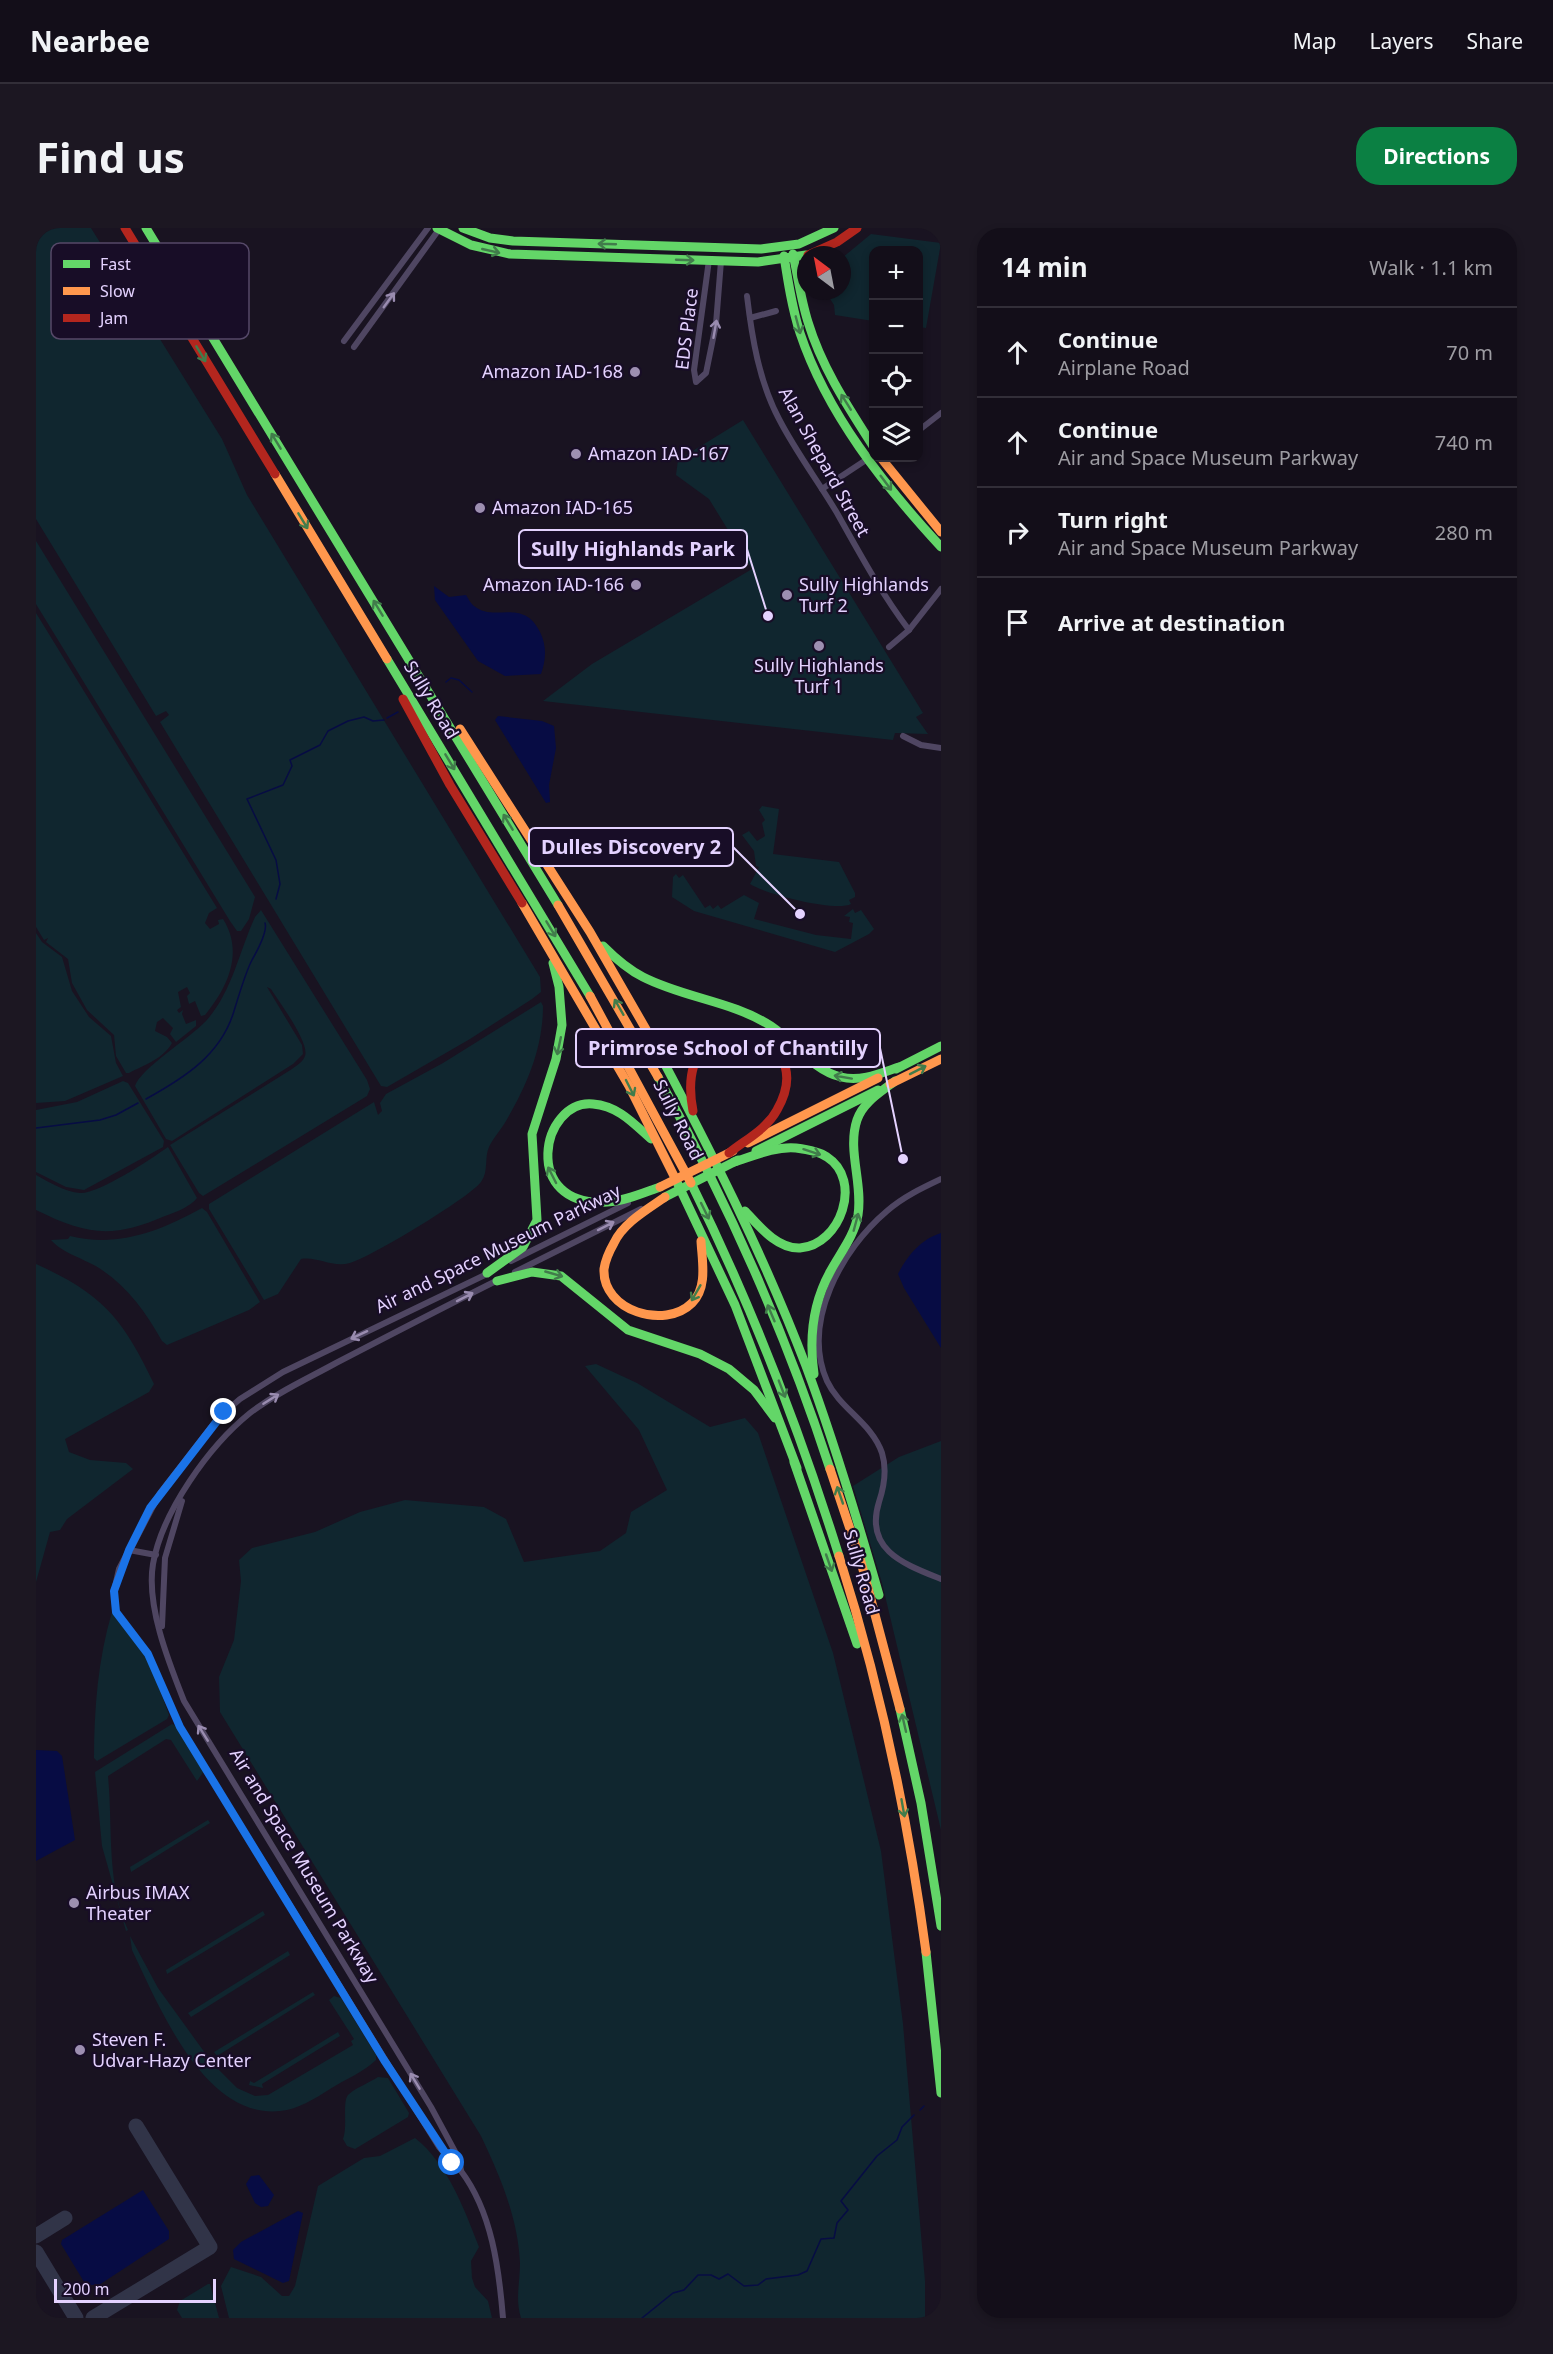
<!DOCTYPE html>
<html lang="en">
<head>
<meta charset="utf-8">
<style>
	:root { --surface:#130e19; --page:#1c1722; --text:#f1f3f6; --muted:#9d9ca2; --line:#322e38; --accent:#0b8043 }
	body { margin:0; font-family:"Noto Sans",sans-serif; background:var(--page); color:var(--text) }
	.controls { position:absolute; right:18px; top:18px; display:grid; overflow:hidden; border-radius:12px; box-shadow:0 3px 9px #0003 }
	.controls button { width:54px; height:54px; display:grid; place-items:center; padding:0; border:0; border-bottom:2px solid var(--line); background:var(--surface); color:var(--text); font:30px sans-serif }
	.compass { position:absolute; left:761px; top:18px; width:54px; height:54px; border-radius:50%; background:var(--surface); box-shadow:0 3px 9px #0003; rotate:328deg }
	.scale { position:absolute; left:18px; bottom:15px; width:162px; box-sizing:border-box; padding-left:6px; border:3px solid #e4d2ff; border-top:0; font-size:16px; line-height:21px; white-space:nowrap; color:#e4d2ff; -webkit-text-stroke:4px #180d27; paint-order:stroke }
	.stop { position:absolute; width:18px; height:18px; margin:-14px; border:4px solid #1a73e8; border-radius:50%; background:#fff }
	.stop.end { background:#1a73e8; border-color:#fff; box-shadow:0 2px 6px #0008 }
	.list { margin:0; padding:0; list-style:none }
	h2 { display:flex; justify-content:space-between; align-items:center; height:78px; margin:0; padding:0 24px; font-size:26px }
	h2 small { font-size:20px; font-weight:400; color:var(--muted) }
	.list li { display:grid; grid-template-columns:39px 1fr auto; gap:18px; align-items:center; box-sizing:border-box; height:90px; padding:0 24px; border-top:2px solid var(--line) }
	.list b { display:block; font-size:22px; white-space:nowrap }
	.list p { margin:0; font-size:20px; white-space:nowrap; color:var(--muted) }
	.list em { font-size:20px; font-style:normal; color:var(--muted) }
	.icon { flex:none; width:33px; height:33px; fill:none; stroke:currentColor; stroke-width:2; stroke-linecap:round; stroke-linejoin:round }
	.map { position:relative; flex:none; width:905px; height:2090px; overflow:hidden; border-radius:24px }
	header { display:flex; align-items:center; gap:36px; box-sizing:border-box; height:84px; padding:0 30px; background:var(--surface); border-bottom:2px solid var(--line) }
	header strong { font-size:28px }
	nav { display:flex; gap:33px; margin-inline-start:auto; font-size:21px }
	.intro { display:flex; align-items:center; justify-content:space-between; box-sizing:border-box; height:144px; padding:0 36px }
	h1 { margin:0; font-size:42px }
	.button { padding:15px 27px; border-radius:24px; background:var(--accent); color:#fff; font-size:21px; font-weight:700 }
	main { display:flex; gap:36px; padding:0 36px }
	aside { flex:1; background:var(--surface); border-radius:24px; box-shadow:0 3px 9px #0003 }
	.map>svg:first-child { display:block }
	.green { fill:#10262f }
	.water { fill:#070c44 }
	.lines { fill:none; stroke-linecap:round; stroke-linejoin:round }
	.stream { stroke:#070c44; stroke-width:1.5 }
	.taxiway { stroke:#313448; stroke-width:15 }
	.street { stroke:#4f4662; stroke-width:6 }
	.fast { stroke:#63d668; stroke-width:9 }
	.slow { stroke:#ff974d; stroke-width:9 }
	.jam { stroke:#b3261e; stroke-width:9 }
	.oneway { stroke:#417c4b }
	.oneway2 { stroke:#9a8cb0 }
	.route { stroke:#1a73e8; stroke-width:8 }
	.poi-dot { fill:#9d8fb1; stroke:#180d27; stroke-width:2 }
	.labels { text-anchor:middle; stroke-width:4.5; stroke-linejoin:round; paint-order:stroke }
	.street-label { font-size:18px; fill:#e4d2ff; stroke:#180d27 }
	.poi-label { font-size:18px; fill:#e4d2ff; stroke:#180d27; text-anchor:start }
	.key { fill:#180d27; stroke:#554868; stroke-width:1.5 }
	.key-label { font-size:16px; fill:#e4d2ff }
	.leader { fill:none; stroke:#e4d2ff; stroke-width:2 }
	.callout-dot { fill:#e4d2ff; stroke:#180d27; stroke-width:2 }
	.callout { fill:#180d27; stroke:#e4d2ff; stroke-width:2 }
	.callout-label { font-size:20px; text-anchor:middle; font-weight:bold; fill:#e4d2ff }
</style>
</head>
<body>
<header>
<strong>Nearbee</strong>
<nav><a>Map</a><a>Layers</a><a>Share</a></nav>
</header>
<div class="intro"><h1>Find us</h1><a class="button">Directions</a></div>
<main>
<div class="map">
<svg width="905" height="2090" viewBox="0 0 905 2090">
	<rect width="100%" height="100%" fill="#191321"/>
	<g class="green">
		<path d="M0,0H55L186,211L211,267L504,749L505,764L496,771L434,811L351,859L345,858L124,494L133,487L130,483L120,488L0,291Z"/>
		<path d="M835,6L905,15L890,100L883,99L882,22H837V93L799,87L798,77L789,63H806V30Z"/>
		<path d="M707,192L887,485L880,489L892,506L859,505L857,512L507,473L556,436L716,341L673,271L640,247L642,232Z"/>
		<path d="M0,313L219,669L213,691L205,703H201L194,693L0,376Z"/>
		<path d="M0,385L181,680L173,685L169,695L174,701L183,696L182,692L187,691C208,724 192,759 169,787L165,788L159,773L153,776L151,768L154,765L151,759L142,764L145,779L141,782L143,785L147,782L146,786L150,796L160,792V798L140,814L134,806L137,800L127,790L121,794L119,803L131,809L136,815C127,831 108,837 93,845H90L80,828L78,807L51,782L36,755L32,731L10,714L12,710L8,712L0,699Z"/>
		<path d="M726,578L743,581L737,626L803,634L819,665V669L813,672L815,676C799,684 729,666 714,656L723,639L720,638L718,623L706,607L713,603L721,613L729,608L726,595L729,592L723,582Z"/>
		<path d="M640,646L643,650L647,647L669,680L674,677L677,681L682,677L685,681L708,667L723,675L718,691L780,707L815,711L817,695L813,694L814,689L808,688L817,681L819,685L825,682L838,701L833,706L799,724L658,683L636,669L637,649Z"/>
		<path d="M225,682L331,852L334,861L331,868L167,968L163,965L134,917L256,841C261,837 267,834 269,828C274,815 243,774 235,761L231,759L266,817L267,826L257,836L136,913L130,911L99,858C104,841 154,810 170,793C196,764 203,724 219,689Z"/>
		<path d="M0,705L6,714L26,729L36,763L53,789L75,808L80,835L87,848L29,873L0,875Z"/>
		<path d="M505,774L507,778C507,820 491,857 470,893C465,902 457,910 453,919C448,930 453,943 445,954C433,970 335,1029 314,1035C296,1040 281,1028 265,1031L242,1066L228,1072L173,981V976L338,874L342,887L346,883L344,875L350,866L407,835Z"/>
		<path d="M87,853L92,855L128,913L127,919L48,962L30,959L0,944V882L41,874Z"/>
		<path d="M132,919L161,970C154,979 140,984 129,988C76,1011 51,1007 0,982V947C13,954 29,964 44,965C63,966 115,931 132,919Z"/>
		<path d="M166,980L171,984L224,1074L213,1082L131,1117L126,1113C110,1084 91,1058 63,1040C49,1031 26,1025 15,1012L32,1011L34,1008C82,1020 124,1003 166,980Z"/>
		<path d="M0,1036C67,1066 87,1091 118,1156L113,1164L29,1211L33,1224L54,1232L90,1235L97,1241L31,1291L24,1302L14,1304L0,1354Z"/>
		<path d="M560,1136L601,1155L674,1199L709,1190L722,1205L797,1425L845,1623L867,1796L889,2053V2090H485C479,2071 484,2055 484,2035C482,1990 464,1948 445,1908L184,1484L183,1449L198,1412L205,1353L203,1332L216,1320L279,1304L324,1284L369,1272L448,1279L470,1291L488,1334L564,1323L590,1305L595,1284L631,1262L603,1202L549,1138Z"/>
		<path d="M905,1213V1602L846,1355L817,1258L863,1229Z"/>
		<path d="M76,1384L112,1430L133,1487L131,1491L61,1533L58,1530C58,1481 62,1431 76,1384Z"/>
		<path d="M136,1496L140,1498L168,1543L161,1553L135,1512L130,1511L72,1548C77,1599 70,1654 92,1702L90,1703L66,1618L59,1544Z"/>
		<path d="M172,1592L174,1595L95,1644L94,1639Z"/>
		<path d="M227,1683L229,1687L131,1746L130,1742Z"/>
		<path d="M94,1708L122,1760L177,1836L201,1860L219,1868L232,1867L317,1817L315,1813L318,1811L293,1772L298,1768L305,1770L340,1827V1832C328,1844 308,1852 294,1861C278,1871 263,1881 244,1883C168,1891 123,1778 96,1722Z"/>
		<path d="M252,1723L254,1727L155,1789L152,1785Z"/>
		<path d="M277,1764L279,1767L181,1828L178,1824Z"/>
		<path d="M302,1804L304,1808L226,1856L227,1860L213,1857L214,1853L218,1855Z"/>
		<path d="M342,1849L352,1850L373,1885L372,1889L319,1921L311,1918L307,1911C312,1899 306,1874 312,1867C319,1860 333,1855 342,1849Z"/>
		<path d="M379,1910C412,1936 428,1981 443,2019L435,2033L436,2050L439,2059L452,2073L456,2090H193L185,2058L195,2039L225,2049L246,2068H253L259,2058L282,1958L328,1930L344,1928Z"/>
		<path d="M172,2056H174L183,2090H146L141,2082L144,2073Z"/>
	</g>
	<g class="water">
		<path d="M398,358L413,369L430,367C432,370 435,376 438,378C458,395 487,369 504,404C511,418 510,432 505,446L469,448L442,433L399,372Z"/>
		<path d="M462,488L506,493L518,498L520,520L513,557L514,574L510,575L459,492Z"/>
		<path d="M905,1005V1120L868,1060L862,1046C871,1028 885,1011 905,1005Z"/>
		<path d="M0,1522L21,1523L26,1528L39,1612L0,1633Z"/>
		<path d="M223,1947L238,1967L232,1978L225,1979L219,1975L210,1956L215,1948Z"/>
		<path d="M107,1962L133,2003V2011L63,2057H50L25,2016L26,2012Z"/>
		<path d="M262,1983L267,1985L253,2053L247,2055L198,2031L197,2022L205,2014Z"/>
	</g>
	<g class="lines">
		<g class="stream">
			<path d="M410,454L415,450L423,452L436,464"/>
			<path d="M351,490L362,484"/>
			<path d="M240,671L244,656L240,632L211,571L247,557L256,538L254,532L284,517L292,503L312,493L328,489L337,493L348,492"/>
			<path d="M110,871C148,850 185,827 198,783C202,770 210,743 216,732C221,723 232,704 229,695"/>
			<path d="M0,900L64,892L80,887L102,875"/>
			<path d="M884,1882L888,1878"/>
			<path d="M606,2090L637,2065L648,2062L662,2047H675L683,2051L692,2046L708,2058L722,2057L730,2051L762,2047L771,2043L785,2011L798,2010L801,1995L812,1982L805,1973L841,1928L861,1912L866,1899L878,1887"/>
		</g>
		<g class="taxiway">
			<path d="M0,2008L29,1990"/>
			<path d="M0,2024L40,2090"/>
			<path d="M57,2090L174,2019L100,1898"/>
		</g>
		<g class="street">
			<path d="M673,32L658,142L660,154L670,145L680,96L685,33"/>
			<path d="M711,68C716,110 723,153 743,191C760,224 782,253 801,285C824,326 845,365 873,402"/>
			<path d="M714,90L740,83"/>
			<path d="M308,113L392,0"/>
			<path d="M318,119L404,0"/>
			<path d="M882,203L905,185"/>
			<path d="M786,261L833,230"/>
			<path d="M853,419L873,402L905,361"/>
			<path d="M867,508L885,517L905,520"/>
			<path d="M905,951C886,960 867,969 851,983C806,1021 765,1094 791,1153C804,1181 836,1195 846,1225C851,1241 848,1259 843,1274C828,1322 868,1336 905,1351"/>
			<path d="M475,1033L592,975"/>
			<path d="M479,1044L605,981"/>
			<path d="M93,1322L83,1341L78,1363L80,1384L112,1426L144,1499L403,1919C410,1928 419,1935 425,1943C456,1984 463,2041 467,2090"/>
			<path d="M93,1322L120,1327"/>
			<path d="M92,1326L124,1265L182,1190L204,1171L247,1144L453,1045"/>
			<path d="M126,1398L129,1330L146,1273"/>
			<path d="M425,1942L423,1931L395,1879L148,1473C133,1435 110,1378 117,1336C126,1284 173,1218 214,1185C240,1165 271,1151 300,1135C354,1107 408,1079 462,1052"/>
		</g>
		<g class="fast">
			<path d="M110,0L522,677"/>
			<path d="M401,0L435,17L474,26L722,34L770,27"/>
			<path d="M427,0L454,10L477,13L725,21L763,16L798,0"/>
			<path d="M757,26C762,49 765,72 772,94C786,140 812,179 837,218"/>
			<path d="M748,28C752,54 756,80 764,105C791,186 848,257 905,319"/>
			<path d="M351,431L554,768"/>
			<path d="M567,718C579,730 591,741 607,749C648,770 696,773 735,798C759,814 776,842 805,849C825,854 845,845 863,839"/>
			<path d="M615,810C672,917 727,1025 770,1138C798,1213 821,1290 843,1367"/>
			<path d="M860,841L905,818"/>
			<path d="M622,849C691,973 750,1106 794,1241"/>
			<path d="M615,911C597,895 582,878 557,876C505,871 484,980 571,974C589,973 607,965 624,959"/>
			<path d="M720,923L842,862"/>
			<path d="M698,934C717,928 740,918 760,920C768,921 784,924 791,929C827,952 805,1017 764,1020C741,1021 723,998 709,983"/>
			<path d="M639,950L699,1077L761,1240"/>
			<path d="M655,955C715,1076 763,1200 803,1328"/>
			<path d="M629,969L702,932"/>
			<path d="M451,1045L487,1019L501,992L496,906L520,831L526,797L523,759L517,735"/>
			<path d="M461,1053L496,1044L525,1048L592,1102L664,1126L693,1141L718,1162L739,1190"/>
			<path d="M778,1146C773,1111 777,1075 794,1044C804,1025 818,1009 822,987C827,955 811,922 821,892C827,874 845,864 859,853"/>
			<path d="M758,1234L821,1416"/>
			<path d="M864,1481L885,1575L905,1698"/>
			<path d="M890,1724L905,1865"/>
		</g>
		<g class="slow">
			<path d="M845,230L905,304"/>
			<path d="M239,246L351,431"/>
			<path d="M424,501L554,704L615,810"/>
			<path d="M486,675L593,858L639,950"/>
			<path d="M522,677L622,849"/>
			<path d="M554,768L655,955"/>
			<path d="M854,856L905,831"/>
			<path d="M712,915L842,850"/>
			<path d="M624,959L697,923"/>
			<path d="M629,969C612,981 587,995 578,1015C574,1022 569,1034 568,1041C566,1083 629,1102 656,1075C672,1059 666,1033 665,1013"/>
			<path d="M794,1241L825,1334L864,1481"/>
			<path d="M803,1328C844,1457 872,1590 890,1724"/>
		</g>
		<g class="jam">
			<path d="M89,0L239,246"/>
			<path d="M772,27L801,14L821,0"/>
			<path d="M367,471L414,557L486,675"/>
			<path d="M657,883C634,764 790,797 741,882C731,901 709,912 693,925"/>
		</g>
	</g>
	<defs><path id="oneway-shaft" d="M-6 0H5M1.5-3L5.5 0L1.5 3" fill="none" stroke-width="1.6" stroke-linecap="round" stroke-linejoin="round" transform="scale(1.5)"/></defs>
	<g class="oneway">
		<use href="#oneway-shaft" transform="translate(571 16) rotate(-178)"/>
		<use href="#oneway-shaft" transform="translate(455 23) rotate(13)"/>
		<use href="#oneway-shaft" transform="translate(649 32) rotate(2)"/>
		<use href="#oneway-shaft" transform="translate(762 97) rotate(75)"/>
		<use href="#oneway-shaft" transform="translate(165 126) rotate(59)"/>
		<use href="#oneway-shaft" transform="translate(810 174) rotate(-122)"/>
		<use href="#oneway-shaft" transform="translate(240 213) rotate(-121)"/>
		<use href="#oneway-shaft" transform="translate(850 255) rotate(53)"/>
		<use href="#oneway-shaft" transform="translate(267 293) rotate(59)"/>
		<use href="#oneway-shaft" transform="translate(342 380) rotate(-121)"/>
		<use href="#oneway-shaft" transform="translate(414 534) rotate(59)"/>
		<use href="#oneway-shaft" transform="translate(472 594) rotate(-121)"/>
		<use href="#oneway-shaft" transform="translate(515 701) rotate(59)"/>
		<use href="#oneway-shaft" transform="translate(583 779) rotate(-120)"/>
		<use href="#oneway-shaft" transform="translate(523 818) rotate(102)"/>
		<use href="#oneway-shaft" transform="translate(882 842) rotate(-27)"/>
		<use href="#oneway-shaft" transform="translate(807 849) rotate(-170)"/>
		<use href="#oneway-shaft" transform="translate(594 860) rotate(63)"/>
		<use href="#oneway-shaft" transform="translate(776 924) rotate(18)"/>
		<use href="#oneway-shaft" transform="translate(516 947) rotate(-117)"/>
		<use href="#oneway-shaft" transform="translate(669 983) rotate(64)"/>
		<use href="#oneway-shaft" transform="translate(820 994) rotate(-75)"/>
		<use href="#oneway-shaft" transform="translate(518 1046) rotate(16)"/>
		<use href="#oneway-shaft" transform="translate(660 1065) rotate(120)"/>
		<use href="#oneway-shaft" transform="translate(735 1085) rotate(-113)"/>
		<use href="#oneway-shaft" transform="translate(746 1161) rotate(69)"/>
		<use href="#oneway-shaft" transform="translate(804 1267) rotate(-109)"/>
		<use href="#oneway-shaft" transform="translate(793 1335) rotate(71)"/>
		<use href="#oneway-shaft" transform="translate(868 1495) rotate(-103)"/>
		<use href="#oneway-shaft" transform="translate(867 1580) rotate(80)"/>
	</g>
	<g class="oneway2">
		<use href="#oneway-shaft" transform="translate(353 72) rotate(-54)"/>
		<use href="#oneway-shaft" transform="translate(679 101) rotate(-80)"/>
		<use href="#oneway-shaft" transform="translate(570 998) rotate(-27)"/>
		<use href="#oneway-shaft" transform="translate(429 1069) rotate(-27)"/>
		<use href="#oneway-shaft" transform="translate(323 1107) rotate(155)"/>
		<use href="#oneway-shaft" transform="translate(235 1171) rotate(-32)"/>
		<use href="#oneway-shaft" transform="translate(167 1505) rotate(-122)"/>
		<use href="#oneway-shaft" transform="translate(379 1853) rotate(-121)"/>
	</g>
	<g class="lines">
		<path class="route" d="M188,1184L114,1280L93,1322L78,1363L80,1384L112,1426L144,1499L348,1832L416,1935"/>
	</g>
	<g class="poi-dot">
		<circle cx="599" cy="144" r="6"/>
		<circle cx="540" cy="226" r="6"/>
		<circle cx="444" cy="280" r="6"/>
		<circle cx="600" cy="357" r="6"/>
		<circle cx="751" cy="367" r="6"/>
		<circle cx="783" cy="418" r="6"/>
		<circle cx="38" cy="1675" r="6"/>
		<circle cx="44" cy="1822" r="6"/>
	</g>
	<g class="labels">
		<g class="street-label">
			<text transform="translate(651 101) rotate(-83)" y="6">EDS Place</text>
			<text transform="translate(788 234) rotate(61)" y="6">Alan Shepard Street</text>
			<text transform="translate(395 472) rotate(59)" y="6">Sully Road</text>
			<text transform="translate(642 892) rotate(63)" y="6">Sully Road</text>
			<text transform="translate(462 1021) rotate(-26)" y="6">Air and Space Museum Parkway</text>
			<text transform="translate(825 1344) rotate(74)" y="6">Sully Road</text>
			<text transform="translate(268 1638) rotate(59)" y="6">Air and Space Museum Parkway</text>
		</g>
		<g class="poi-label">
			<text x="587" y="150" text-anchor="end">Amazon IAD-168</text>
			<text x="552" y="232">Amazon IAD-167</text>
			<text x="456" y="286">Amazon IAD-165</text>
			<text x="588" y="363" text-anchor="end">Amazon IAD-166</text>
			<text x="763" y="363">Sully Highlands<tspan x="763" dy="21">Turf 2</tspan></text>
			<text x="783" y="444" text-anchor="middle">Sully Highlands<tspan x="783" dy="21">Turf 1</tspan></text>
			<text x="50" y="1671">Airbus IMAX<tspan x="50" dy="21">Theater</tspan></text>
			<text x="56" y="1818">Steven F.<tspan x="56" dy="21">Udvar-Hazy Center</tspan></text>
		</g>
	</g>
	<rect x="15" y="15" width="198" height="96" rx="9" class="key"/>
	<rect x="27" y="32" width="27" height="8" fill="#63d668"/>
	<rect x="27" y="59" width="27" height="8" fill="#ff974d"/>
	<rect x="27" y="86" width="27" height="8" fill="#b3261e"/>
	<g class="key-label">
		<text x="64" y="42">Fast</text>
		<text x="64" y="69">Slow</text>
		<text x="64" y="96">Jam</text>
	</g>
	<path class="leader" d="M732 388L711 321M764 686L697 619M867 931L844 820"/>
	<g class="callout-dot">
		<circle cx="732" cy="388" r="6"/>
		<circle cx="764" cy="686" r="6"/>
		<circle cx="867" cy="931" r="6"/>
	</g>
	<g class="callout">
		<rect x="483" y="302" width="228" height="38" rx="6"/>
		<rect x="493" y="600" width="204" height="38" rx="6"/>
		<rect x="540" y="801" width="304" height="38" rx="6"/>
	</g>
	<g class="callout-label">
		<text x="597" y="328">Sully Highlands Park</text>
		<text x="595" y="626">Dulles Discovery 2</text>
		<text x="692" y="827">Primrose School of Chantilly</text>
	</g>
</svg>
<div class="controls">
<button>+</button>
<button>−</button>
<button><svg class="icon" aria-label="locate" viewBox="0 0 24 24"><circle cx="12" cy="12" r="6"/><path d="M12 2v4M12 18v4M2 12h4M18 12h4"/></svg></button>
<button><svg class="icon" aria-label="layers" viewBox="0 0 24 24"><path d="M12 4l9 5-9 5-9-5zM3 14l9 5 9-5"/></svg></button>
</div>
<svg class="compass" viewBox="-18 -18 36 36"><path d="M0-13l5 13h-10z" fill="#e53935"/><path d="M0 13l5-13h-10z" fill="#9d9ca2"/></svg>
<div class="scale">200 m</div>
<div class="stop" style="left:416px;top:1935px"></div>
<div class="stop end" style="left:188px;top:1184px"></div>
</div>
<aside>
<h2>14 min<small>Walk · 1.1 km</small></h2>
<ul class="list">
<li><svg class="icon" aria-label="ahead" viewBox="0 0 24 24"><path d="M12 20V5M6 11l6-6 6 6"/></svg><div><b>Continue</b><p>Airplane Road</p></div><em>70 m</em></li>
<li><svg class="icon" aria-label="ahead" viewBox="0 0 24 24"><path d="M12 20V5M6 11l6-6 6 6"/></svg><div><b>Continue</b><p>Air and Space Museum Parkway</p></div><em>740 m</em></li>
<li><svg class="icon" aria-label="right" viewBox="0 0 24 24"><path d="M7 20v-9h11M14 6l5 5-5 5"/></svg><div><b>Turn right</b><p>Air and Space Museum Parkway</p></div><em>280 m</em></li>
<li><svg class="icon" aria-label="arrive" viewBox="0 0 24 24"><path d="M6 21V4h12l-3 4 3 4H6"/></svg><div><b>Arrive at destination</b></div></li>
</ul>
</aside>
</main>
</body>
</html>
